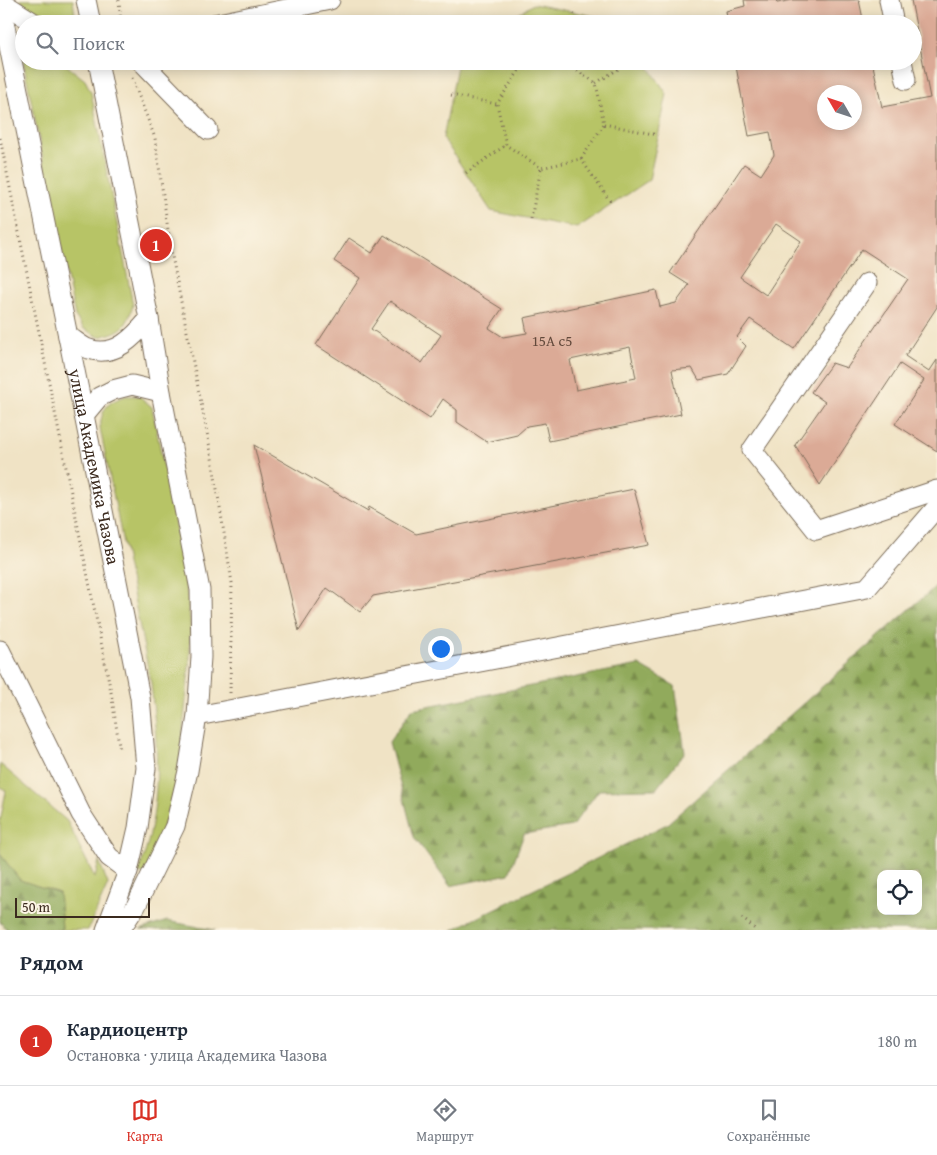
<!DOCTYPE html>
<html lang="ru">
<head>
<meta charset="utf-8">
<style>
	:root { --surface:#fff; --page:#f6f6f7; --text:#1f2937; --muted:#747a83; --line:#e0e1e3; --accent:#d93025 }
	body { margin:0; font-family:"Gentium Book Plus",serif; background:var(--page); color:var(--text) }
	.controls { position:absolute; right:15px; bottom:15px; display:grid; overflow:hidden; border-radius:10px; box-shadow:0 2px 12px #0003 }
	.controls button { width:45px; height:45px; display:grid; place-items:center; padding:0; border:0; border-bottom:1px solid var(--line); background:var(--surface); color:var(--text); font:25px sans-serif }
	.compass { position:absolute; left:817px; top:85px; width:45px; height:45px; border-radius:50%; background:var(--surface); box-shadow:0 2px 12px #0003; rotate:309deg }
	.scale { position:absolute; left:15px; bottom:12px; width:135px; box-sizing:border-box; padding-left:5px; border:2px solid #3b2a1e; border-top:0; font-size:14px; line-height:18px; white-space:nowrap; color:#3b2a1e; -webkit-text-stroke:4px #fcf5e5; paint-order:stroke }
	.you { position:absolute; left:440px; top:648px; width:18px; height:18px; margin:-12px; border:4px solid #fff; border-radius:50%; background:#1a73e8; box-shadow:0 0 0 8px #1a73e833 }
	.badge { display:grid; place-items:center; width:32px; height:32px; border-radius:50%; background:var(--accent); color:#fff; font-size:16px; font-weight:700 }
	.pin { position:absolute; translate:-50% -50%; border:2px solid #fff; box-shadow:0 1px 5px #0006 }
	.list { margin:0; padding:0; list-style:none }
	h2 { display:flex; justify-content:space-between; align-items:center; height:65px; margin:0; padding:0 20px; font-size:21px }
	h2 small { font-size:16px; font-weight:400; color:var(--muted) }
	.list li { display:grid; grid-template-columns:32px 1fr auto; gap:15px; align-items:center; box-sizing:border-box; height:90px; padding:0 20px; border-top:1px solid var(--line) }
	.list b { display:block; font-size:19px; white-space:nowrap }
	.list p { margin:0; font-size:16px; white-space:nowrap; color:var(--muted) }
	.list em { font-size:16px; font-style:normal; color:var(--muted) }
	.icon { flex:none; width:28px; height:28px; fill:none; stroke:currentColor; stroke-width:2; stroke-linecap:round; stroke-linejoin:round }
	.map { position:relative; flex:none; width:937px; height:930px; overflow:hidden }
	.search { position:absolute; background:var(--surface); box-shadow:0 2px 12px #0003; left:15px; right:15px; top:15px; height:55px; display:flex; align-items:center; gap:12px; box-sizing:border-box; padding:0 18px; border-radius:28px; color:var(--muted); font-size:19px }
	.sheet { height:155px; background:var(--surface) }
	nav { display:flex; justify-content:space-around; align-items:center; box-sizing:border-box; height:70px; border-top:1px solid var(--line); background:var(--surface); font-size:14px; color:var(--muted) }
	nav a { display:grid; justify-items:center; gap:2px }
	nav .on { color:var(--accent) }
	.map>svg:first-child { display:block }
	.green { fill:#b7c466; stroke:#797742 }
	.forest { fill:url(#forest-firs); stroke:#666a3c; fill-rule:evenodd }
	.building { fill:#dbaa96; fill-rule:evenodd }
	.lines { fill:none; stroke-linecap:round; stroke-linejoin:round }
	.minor-casing { stroke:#7a6b58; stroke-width:21 }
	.path { stroke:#7a6b58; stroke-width:3; stroke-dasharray:1 4; stroke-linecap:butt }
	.minor { stroke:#fff; stroke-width:19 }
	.labels { text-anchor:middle; stroke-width:4; stroke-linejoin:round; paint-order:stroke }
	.number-label { font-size:15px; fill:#634a3c }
	.street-label { font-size:18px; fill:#3b2a1e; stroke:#fcf5e5 }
</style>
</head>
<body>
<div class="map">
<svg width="937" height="930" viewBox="0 0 937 930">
	<defs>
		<pattern id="forest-firs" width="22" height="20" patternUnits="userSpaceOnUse" patternTransform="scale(1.25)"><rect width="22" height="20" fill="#91aa5b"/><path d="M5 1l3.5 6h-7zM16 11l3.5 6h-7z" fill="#788b4b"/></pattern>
	</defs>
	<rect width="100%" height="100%" fill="#fcf5e5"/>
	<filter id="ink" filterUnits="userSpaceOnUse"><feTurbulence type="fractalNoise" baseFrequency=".02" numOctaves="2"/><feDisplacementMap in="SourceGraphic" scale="10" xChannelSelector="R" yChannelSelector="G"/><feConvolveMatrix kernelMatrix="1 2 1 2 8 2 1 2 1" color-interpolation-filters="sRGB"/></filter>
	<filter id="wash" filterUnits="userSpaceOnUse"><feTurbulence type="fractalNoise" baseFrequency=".0096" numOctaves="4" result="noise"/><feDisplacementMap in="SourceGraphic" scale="20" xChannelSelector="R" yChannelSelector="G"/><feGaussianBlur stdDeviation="1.12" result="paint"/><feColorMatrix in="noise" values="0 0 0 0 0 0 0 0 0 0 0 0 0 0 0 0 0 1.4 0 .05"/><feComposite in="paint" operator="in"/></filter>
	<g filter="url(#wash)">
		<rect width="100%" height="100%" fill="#f0e3c5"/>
		<g class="green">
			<path d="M20,0H73L76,24H50L26,7Z"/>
			<path d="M533,4L619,21L620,24H504Z"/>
			<path d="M24,33V61H61L85,80L91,92L133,305C127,328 122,331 99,337L84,329L75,316L18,36Z"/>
			<path d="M458,61H645L667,94L649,180L577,228L491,211L443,138Z"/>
			<path d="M126,396H139L152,407L184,570L190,619V657L179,772L169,811L145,874L138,873C163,811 158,748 151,683L100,428C102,408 107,402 126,396Z"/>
			<path d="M0,764L67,821L95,878L99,861L108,884L88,930H59L62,928L59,893L20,880L0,854V822L6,791L0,786Z"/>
		</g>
		<g class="forest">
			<path d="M937,585V930H452L667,824ZM881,874H918V911H881Z"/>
			<path d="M639,665L675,686L685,752L656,789L599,790L572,826L524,834L509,874L450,886L414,837L389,742L412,709Z"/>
			<path d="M0,854L20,880L59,893L62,928L59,930H7L0,922Z"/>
			<path d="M167,921L215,930H140Z"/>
		</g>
		<g id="blocks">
			<g class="building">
				<path d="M744,0H776L777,3L793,0H859L864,24H728L726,11L745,6Z"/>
				<path d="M911,0H937V307L905,356L929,372L937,360V451L895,424L924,380L900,364L820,485L795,445L825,402L811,392L832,363L847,368L908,279L862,249L794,349L750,319L737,337L746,346L728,374L699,380L692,368L672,370L681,414L549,441L545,423L527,426L517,435L487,442L457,422V410L443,399L430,419L316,345L360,278L334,261L349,238L372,253L384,235L502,309L489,328L503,337L527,333L524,318L656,290L660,307L676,303L689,285L670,273L744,164L761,175L774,155L770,132L749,136L735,61H872L882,107L930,98ZM824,92H854V122H824ZM776,224L801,241L766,295L740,277ZM390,301L441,335L422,363L371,329ZM630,347L636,378L576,390L570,360Z"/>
				<path d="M254,445L368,511L369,507L416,534L634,489L649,545L373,596L360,612L327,588L299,631Z"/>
			</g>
		</g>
	</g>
	<g filter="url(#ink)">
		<use href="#blocks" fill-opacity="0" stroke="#7a6b58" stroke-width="1"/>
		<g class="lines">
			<defs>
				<g id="minor">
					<path d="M86,0L91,24"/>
					<path d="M889,0L894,24"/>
					<path d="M0,1L36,24"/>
					<path id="s1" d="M0,2L84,415L140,697L146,768L138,828L128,871L106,930"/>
					<path d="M214,24L330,0"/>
					<path d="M98,61L149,319L161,392L200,590L201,657L197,716L188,771L175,826L136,906L120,930"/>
					<path d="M141,61L208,130"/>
					<path d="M902,61L906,80"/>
					<path d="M867,283L752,450L816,530L937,490"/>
					<path d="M68,336C75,340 82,347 89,349C115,358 134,337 149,319"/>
					<path d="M84,415L99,397L113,390L132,385L161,392"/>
					<path d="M0,650L81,814L109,857L128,871"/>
					<path d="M197,716L867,588L937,507"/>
				</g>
			</defs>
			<use href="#minor" class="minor-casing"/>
			<g class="path">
				<path d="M119,0L121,24"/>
				<path d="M571,24L574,12"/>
				<path d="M515,61L520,69"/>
				<path d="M557,61L520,69L497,104L506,145L541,168L581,159L604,124L596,83L562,61"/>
				<path d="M132,78L155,138L171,251L212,458L232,583L230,693"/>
				<path d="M596,83L631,61"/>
				<path d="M451,95L497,104"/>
				<path d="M604,124L658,135"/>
				<path d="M0,138L111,692L120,751"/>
				<path d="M581,159L612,204"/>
				<path d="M466,173L506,145"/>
				<path d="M531,219L541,168"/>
				<path d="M742,918L756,930"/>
			</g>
			<use href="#minor" class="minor"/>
		</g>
	</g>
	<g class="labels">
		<g class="number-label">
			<text x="552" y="346">15А с5</text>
		</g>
		<g class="street-label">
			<text dy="6" stroke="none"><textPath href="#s1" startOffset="474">улица Академика Чазова</textPath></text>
		</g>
	</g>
</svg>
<div class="controls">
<button><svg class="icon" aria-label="locate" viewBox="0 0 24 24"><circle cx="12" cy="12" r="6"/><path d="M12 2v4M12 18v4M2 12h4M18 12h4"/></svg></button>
</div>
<svg class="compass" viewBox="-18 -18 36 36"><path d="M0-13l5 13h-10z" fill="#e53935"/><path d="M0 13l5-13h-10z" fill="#747a83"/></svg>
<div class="scale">50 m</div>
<div class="you"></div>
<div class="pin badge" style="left:156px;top:245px">1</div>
<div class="search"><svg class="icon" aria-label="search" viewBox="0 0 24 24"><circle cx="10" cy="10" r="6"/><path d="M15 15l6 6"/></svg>Поиск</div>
</div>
<section class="sheet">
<h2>Рядом<small></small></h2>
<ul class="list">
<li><span class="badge">1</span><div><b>Кардиоцентр</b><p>Остановка · улица Академика Чазова</p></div><em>180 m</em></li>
</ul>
</section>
<nav>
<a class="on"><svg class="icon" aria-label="map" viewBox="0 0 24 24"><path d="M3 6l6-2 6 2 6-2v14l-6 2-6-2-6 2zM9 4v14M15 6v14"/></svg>Карта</a>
<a><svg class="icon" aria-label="directions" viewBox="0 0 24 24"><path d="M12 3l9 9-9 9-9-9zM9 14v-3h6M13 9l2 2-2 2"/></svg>Маршрут</a>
<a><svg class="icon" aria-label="saved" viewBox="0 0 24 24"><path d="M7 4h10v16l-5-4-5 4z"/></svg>Сохранённые</a>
</nav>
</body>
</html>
